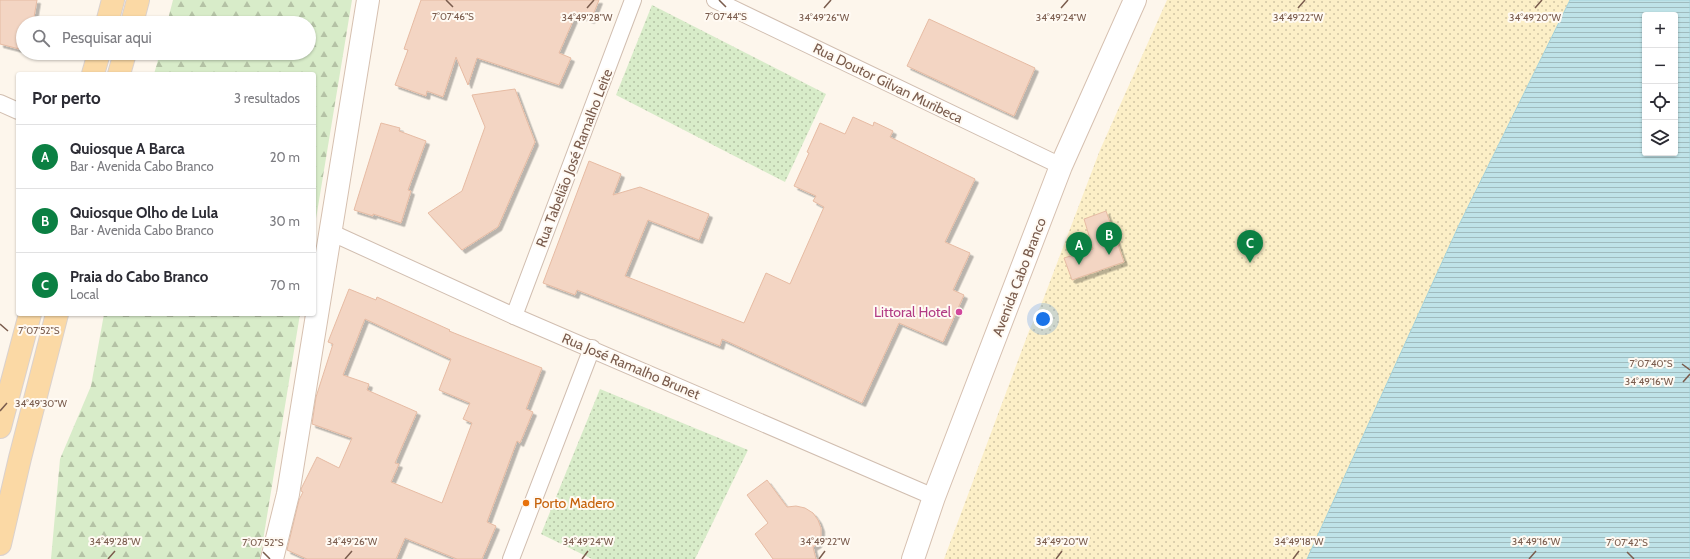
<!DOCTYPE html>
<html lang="pt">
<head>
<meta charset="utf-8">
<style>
	:root { --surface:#fff; --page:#f2f2f3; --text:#2b2b33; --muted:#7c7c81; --line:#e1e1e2; --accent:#0b8043 }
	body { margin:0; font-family:Cabin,sans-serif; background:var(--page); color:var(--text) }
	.controls { position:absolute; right:12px; top:12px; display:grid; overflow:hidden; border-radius:4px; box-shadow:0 1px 3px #0004 }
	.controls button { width:36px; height:36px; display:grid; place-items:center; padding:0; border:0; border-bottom:1px solid var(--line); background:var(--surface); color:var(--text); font:20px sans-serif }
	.you { position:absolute; left:1043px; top:319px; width:14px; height:14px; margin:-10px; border:3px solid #fff; border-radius:50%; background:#1a73e8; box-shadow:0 0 0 6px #1a73e833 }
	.badge { display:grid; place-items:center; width:26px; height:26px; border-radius:50%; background:var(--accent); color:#fff; font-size:13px; font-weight:700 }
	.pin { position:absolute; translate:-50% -33px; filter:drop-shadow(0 1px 2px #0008) }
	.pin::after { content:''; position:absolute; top:21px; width:14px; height:12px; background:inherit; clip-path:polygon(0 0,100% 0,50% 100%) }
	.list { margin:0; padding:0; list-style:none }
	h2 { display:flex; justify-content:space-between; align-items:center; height:52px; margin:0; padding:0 16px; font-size:17px }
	h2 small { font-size:13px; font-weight:400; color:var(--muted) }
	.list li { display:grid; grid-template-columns:26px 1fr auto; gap:12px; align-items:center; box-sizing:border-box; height:64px; padding:0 16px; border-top:1px solid var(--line) }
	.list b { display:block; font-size:15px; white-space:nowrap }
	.list p { margin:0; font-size:13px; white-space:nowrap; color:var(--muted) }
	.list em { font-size:13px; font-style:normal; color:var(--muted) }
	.icon { flex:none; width:22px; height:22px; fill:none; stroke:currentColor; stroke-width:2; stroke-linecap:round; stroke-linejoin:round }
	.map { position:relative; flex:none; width:1690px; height:559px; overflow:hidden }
	.search { position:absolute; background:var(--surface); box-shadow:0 1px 3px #0004; left:16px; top:16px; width:300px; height:44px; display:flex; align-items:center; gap:10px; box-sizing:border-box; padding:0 14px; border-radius:22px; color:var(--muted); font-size:15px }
	.panel { position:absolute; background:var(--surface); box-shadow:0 1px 3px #0004; left:16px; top:72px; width:300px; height:244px; border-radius:4px }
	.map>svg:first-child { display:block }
	.grass { fill:url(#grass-dots) }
	.forest { fill:url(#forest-firs) }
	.sand { fill:url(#sand-dots) }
	.water { fill:url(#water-rules); stroke:#a5d3da; fill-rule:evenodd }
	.building { fill:#f3d5c3; stroke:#e6bba3; fill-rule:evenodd; filter:url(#shadow) }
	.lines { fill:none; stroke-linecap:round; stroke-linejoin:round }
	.minor-casing { stroke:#d1beb0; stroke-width:18 }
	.secondary-casing { stroke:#d6c0b0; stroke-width:24 }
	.primary-casing { stroke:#dad1cd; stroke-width:24 }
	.minor { stroke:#fff; stroke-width:16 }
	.secondary { stroke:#fff; stroke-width:22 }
	.primary { stroke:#fbd9a5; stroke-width:22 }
	.ticks { fill:none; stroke:#7a5c4d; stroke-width:1.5 }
	.hotel-dot { fill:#d1479c; stroke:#fffaf3; stroke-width:1.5 }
	.food-dot { fill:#e8710a; stroke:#fffaf3; stroke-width:1.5 }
	.labels { text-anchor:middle; stroke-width:4; stroke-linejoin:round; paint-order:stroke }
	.street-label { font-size:14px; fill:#7a5c4d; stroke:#fffaf3 }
	.hotel-label { font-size:14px; fill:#b23c85; stroke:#fffaf3; text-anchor:end }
	.food-label { font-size:14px; fill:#c56008; stroke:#fffaf3; text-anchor:start }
	.ticks-label { font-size:10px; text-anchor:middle; fill:#7a5c4d; stroke:#fffaf3; stroke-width:4; stroke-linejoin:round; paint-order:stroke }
</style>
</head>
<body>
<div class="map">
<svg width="1690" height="559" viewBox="0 0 1690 559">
	<defs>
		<pattern id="grass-dots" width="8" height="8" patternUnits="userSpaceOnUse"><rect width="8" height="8" fill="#d8ecc9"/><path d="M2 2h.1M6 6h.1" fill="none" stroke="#b4c2a5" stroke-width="1.8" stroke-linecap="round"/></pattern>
		<pattern id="forest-firs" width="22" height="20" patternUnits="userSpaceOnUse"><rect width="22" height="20" fill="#d8ecc9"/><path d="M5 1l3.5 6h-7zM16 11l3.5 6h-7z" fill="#b4c2a5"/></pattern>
		<pattern id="sand-dots" width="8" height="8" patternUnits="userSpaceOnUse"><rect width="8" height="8" fill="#fcefc7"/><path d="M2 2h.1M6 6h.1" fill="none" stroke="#d1c5a4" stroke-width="1.8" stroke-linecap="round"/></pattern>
		<pattern id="water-rules" width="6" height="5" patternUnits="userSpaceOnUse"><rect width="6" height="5" fill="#bfe3e8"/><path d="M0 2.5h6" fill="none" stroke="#a0bbbe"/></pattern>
		<filter id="shadow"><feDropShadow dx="3.5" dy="3.5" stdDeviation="0" flood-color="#0004"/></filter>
	</defs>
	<rect width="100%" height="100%" fill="#fdf6ec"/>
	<g class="grass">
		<path d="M652,5L826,94L785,182L616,95Z"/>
		<path d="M600,389L748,450L695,559H592L541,534Z"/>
	</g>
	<g class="forest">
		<path d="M173,0H352L314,231V74H154L160,53H309V23H167Z"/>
		<path d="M104,314H300L260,559H51L60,459L91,386Z"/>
	</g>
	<path class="sand" d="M1167,0H1570L1459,225L1307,559H944L1029,331L1043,300L1100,150Z"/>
	<path class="water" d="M1570,0H1690V559H1307L1459,225ZM1645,15H1675V153H1645Z"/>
	<g class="building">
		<path d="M0,0H37L33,23H23V50L0,44Z"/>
		<path d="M421,0H599L591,20L576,14L559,53L571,58L559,85L477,58L468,85L456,57L443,97L427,91L426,96L395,85L408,50L404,49Z"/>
		<path d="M929,19L1035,68L1014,116L907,66Z"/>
		<path d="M515,89L535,142L498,227L462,250L428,213L462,191L485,127L472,95Z"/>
		<path d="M853,117L873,126L874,122L893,131L890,137L975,179L945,242L970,253L953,290L964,295L943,342L899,323L862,403L722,339L720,346L577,290L575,295L543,283L589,161L621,174L613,195L640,187L709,214L699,240L648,220L625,276L744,323L766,273L790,284L824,207L813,201L816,196L794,186L809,153L807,152L820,123L845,134Z"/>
		<path d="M381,123L400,128L399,131L426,141L408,190L411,191L401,223L373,214V216L354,210Z"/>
		<path d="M1106,211L1124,262L1072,280L1064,258L1093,249L1084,219Z"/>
		<path d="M349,289L376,300L377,297L450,330L449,331L542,368L526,409L533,412L520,443L517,441L487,522L496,526L482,559H457L405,538L396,559H307L287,550L299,500L303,492L301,491V489L317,457L339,468L352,438L312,424L316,397L333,344L328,342ZM365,319L451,359L439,390L470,403L463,419L472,423L442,503L391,482L399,464L395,463L417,412L367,390L369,384L343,375Z"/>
		<path d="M767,480L787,507L796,506L805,508L813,513L818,520L821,528V536L818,544L813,547L816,559H773L755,534L768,523L747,495Z"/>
	</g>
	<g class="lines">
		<defs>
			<g id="minor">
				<path d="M715,0L1061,166"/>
				<path d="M0,103L18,111"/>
				<path d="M330,232L514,316L934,497"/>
				<path d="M514,316L633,0"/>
				<path d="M511,559L592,348"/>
			</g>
			<g id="secondary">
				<path d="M272,559L288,494L368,0"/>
				<path d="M913,559L934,497L1061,166L1135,0"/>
			</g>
			<g id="primary">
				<path d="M107,23L113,0"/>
				<path d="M132,23L138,0"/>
				<path d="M93,74L99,53"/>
				<path d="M119,74L125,53"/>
				<path d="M0,427L30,314"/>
				<path d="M0,544L20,458L57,314"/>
			</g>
		</defs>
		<use href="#minor" class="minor-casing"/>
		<use href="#secondary" class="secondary-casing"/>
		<use href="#primary" class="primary-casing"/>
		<use href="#minor" class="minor"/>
		<use href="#secondary" class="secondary"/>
		<use href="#primary" class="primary"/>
	</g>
	<path class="ticks" d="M446,0L453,7M719,0L726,7M587,8L594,0M824,8L831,0M1061,8L1068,0M1298,8L1305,0M1535,8L1542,0M0,324L8,331M1682,364L1690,370M1683,382L1690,374M0,411L7,403M263,552L270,559M1627,552L1634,559M108,559L115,551M345,559L352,551M582,559L588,551M819,559L825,551M1056,559L1062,551M1293,559L1299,551M1529,559L1536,551"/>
	<circle class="hotel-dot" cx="959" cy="312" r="4"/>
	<circle class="food-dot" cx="526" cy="503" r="4"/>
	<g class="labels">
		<g class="street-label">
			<text transform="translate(888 83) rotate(26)" y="5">Rua Doutor Gilvan Muribeca</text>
			<text transform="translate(574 158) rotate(-69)" y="5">Rua Tabelião José Ramalho Leite</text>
			<text transform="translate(1019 277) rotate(-69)" y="5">Avenida Cabo Branco</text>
			<text transform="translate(631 366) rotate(23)" y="5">Rua José Ramalho Brunet</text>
		</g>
		<g class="hotel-label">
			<text x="951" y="317">Littoral Hotel</text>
		</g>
		<g class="food-label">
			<text x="534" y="508">Porto Madero</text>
		</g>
	</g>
	<g class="ticks-label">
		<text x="453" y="20">7°07'46"S</text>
		<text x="726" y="20">7°07'44"S</text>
		<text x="587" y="21">34°49'28"W</text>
		<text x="824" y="21">34°49'26"W</text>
		<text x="1061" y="21">34°49'24"W</text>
		<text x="1298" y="21">34°49'22"W</text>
		<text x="1535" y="21">34°49'20"W</text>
		<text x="39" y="334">7°07'52"S</text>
		<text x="1651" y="367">7°07'40"S</text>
		<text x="1649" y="385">34°49'16"W</text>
		<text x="41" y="407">34°49'30"W</text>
		<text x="115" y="545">34°49'28"W</text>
		<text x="352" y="545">34°49'26"W</text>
		<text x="588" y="545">34°49'24"W</text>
		<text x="825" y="545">34°49'22"W</text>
		<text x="1062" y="545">34°49'20"W</text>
		<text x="1299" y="545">34°49'18"W</text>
		<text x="1536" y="545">34°49'16"W</text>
		<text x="263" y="546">7°07'52"S</text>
		<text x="1627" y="546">7°07'42"S</text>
	</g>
</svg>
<div class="controls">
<button>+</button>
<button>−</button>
<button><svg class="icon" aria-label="locate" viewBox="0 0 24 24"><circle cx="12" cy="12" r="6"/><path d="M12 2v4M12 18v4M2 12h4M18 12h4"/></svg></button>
<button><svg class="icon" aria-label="layers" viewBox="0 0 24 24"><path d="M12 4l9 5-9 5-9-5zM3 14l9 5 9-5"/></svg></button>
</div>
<div class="you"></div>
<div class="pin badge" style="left:1079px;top:265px">A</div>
<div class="pin badge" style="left:1109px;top:255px">B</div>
<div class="pin badge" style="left:1250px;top:263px">C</div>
<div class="search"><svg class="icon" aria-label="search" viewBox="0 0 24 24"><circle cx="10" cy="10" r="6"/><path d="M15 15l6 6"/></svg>Pesquisar aqui</div>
<section class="panel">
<h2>Por perto<small>3 resultados</small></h2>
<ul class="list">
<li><span class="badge">A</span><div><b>Quiosque A Barca</b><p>Bar · Avenida Cabo Branco</p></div><em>20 m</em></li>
<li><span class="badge">B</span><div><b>Quiosque Olho de Lula</b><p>Bar · Avenida Cabo Branco</p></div><em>30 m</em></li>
<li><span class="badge">C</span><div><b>Praia do Cabo Branco</b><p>Local</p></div><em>70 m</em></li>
</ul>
</section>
</div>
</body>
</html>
